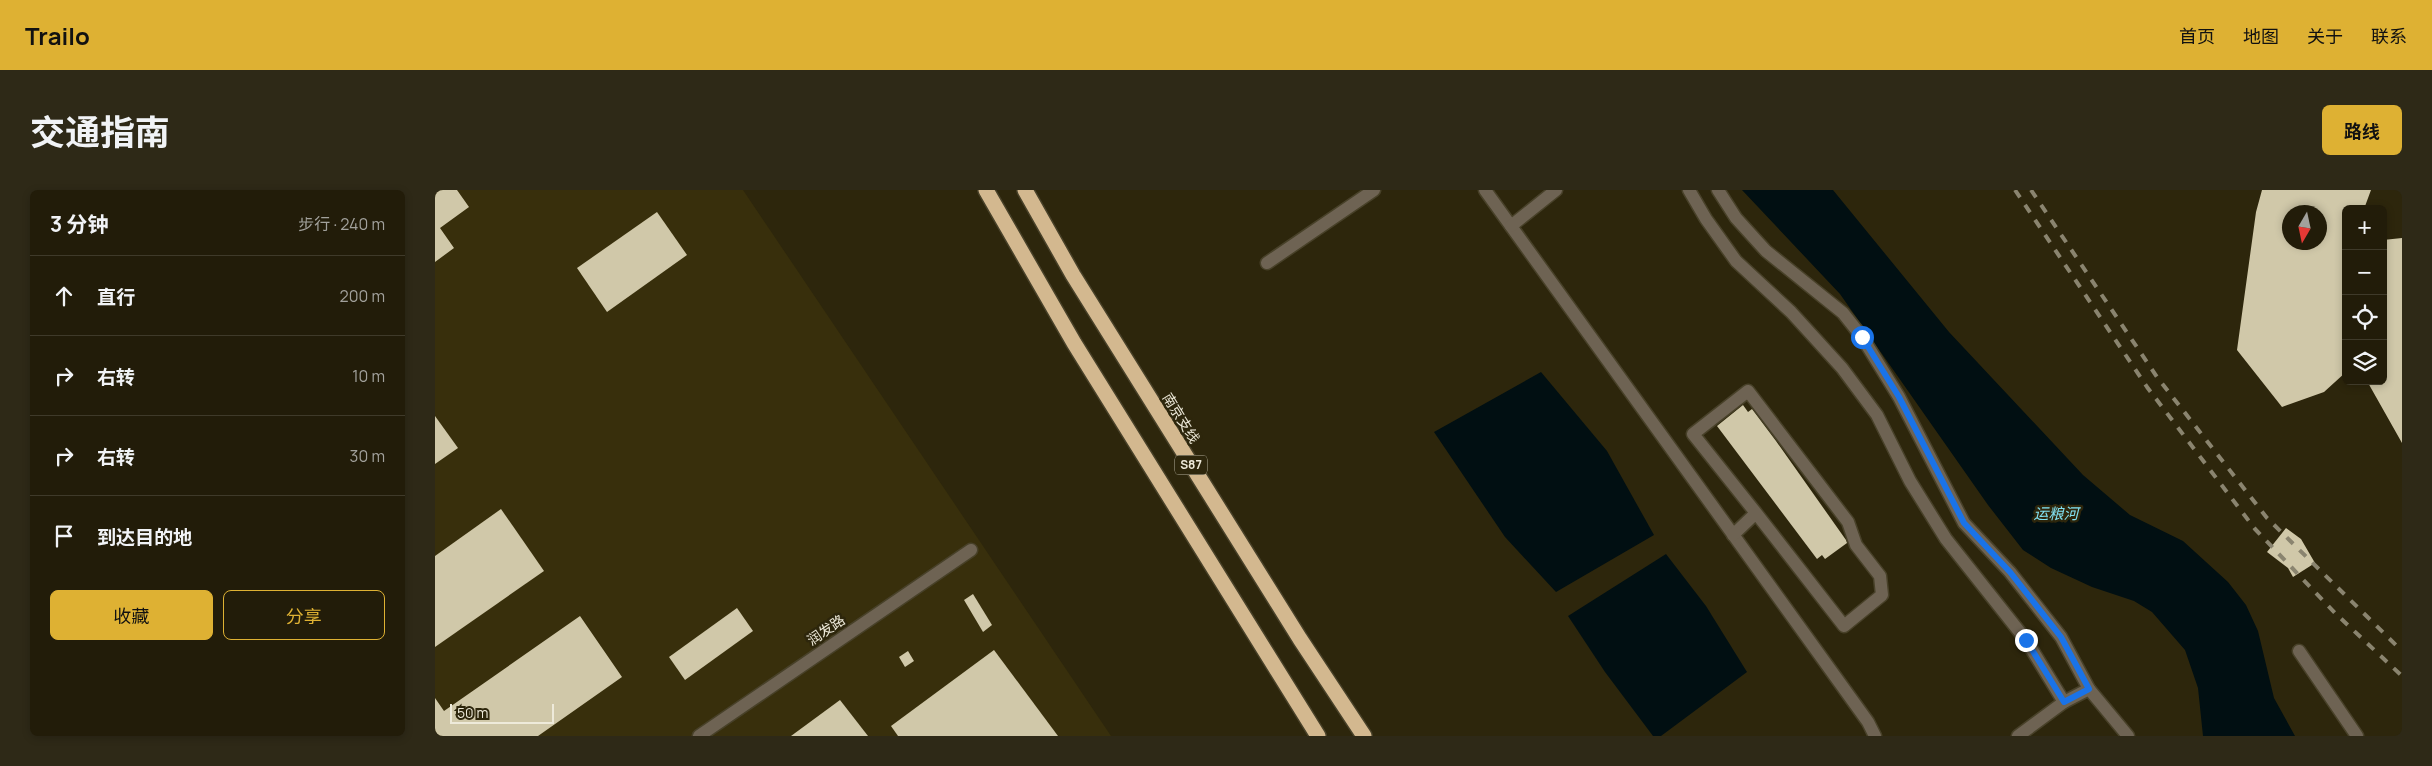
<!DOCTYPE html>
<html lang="zh">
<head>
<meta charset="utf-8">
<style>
	:root { --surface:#221c09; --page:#2e2917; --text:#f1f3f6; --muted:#a2a19c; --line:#3f3a2a; --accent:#deb133 }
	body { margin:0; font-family:Manrope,"Noto Sans SC",sans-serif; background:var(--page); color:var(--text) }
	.controls { position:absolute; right:15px; top:15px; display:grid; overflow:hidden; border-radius:8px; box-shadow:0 2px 8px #0003 }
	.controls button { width:45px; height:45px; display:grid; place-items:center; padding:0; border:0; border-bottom:1px solid var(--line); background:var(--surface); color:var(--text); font:25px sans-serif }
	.compass { position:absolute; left:1847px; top:15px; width:45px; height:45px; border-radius:50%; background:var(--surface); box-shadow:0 2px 8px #0003; rotate:189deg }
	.scale { position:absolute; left:15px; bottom:12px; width:104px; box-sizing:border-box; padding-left:5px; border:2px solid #eeeada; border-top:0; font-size:14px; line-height:18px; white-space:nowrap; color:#eeeada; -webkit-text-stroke:4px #2d260c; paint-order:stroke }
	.stop { position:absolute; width:15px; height:15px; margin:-11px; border:4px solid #1a73e8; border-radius:50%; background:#fff }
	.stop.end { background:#1a73e8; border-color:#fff; box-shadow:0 1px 5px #0008 }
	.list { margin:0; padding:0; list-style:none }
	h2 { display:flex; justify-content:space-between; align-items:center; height:65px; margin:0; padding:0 20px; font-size:21px }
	h2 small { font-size:16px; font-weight:400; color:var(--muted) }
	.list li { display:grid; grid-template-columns:32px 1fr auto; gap:15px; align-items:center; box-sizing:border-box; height:80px; padding:0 20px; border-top:1px solid var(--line) }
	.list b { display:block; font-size:19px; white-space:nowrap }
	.list em { font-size:16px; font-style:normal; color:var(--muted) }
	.actions { display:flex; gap:10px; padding:15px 20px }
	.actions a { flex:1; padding:11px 0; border:1px solid var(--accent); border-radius:8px; text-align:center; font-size:18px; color:var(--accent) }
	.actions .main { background:var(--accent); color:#111 }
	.icon { flex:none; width:28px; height:28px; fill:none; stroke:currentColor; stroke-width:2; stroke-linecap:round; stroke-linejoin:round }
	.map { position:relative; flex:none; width:1967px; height:546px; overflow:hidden; border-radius:8px }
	header { display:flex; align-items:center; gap:30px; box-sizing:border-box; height:70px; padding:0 25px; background:var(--accent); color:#111 }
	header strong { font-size:24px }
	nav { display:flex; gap:28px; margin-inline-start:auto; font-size:18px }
	.intro { display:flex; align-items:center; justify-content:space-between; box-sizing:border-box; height:120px; padding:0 30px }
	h1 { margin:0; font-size:35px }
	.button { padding:12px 22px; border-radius:8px; background:var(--accent); color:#111; font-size:18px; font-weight:700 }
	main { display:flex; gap:30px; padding:0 30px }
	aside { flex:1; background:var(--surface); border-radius:8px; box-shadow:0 2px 8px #0003 }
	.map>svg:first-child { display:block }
	.built { fill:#382f0c }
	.water { fill:#010f12 }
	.building { fill:#d0c8a9; fill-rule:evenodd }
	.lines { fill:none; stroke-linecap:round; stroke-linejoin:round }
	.minor-casing { stroke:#484129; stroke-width:15 }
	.highway-casing { stroke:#484129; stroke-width:18 }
	.minor { stroke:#6e6353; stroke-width:12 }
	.highway { stroke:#d3b88f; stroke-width:15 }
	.rail { stroke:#8a846f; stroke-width:4; stroke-dasharray:9 9; stroke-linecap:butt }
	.route { stroke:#1a73e8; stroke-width:6 }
	.labels { text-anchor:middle; stroke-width:5; stroke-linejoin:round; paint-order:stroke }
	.shield { fill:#2d260c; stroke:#b4af9c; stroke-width:1 }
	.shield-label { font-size:12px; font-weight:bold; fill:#eeeada }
	.street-label { font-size:14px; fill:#eeeada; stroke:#2d260c }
	.water-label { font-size:15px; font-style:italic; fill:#81e0f1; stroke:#2d260c }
</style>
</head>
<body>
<header>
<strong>Trailo</strong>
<nav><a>首页</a><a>地图</a><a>关于</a><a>联系</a></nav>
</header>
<div class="intro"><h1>交通指南</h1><a class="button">路线</a></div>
<main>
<aside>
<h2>3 分钟<small>步行 · 240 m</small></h2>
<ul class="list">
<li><svg class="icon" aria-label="ahead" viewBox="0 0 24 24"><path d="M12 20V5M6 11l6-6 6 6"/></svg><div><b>直行</b></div><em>200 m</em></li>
<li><svg class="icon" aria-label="right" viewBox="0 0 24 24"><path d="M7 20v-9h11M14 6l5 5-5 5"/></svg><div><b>右转</b></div><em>10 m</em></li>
<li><svg class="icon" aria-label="right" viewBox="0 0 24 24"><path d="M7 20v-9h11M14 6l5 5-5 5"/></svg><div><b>右转</b></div><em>30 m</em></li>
<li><svg class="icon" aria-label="arrive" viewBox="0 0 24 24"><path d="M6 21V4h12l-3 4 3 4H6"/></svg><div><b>到达目的地</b></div></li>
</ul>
<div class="actions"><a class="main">收藏</a><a>分享</a></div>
</aside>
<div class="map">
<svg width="1967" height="546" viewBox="0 0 1967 546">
	<rect width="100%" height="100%" fill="#2d260c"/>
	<path class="built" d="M0,0H308L676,546H0Z"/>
	<g class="water">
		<path d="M1307,0H1398L1514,142L1648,285L1695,325L1748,351L1793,392L1811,415L1823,441L1839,508L1860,546H1768L1763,498L1750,460L1717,422L1699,411L1657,397L1616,378L1588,360L1553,315L1405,104Z"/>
		<path d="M1106,182L1172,261L1219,345L1121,402L1070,347L999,242Z"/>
		<path d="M1231,364L1271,416L1312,482L1226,546H1218L1170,482L1133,426Z"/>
	</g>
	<g class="building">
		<path d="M0,0H22L34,17L5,38L19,58L0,72Z"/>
		<path d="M1827,0H1936L1929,19H1911V182L1889,202L1847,217L1802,160L1821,22ZM1854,22H1884V52H1854Z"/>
		<path d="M222,22L252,65L172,122L142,78Z"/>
		<path d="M1967,48V253L1932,191H1948V50Z"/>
		<path d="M1308,215L1313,222L1317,219L1341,251L1411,350L1412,353L1390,369L1387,365L1382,369L1282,236Z"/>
		<path d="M0,226L23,258L0,274Z"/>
		<path d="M66,319L109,381L0,457V366Z"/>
		<path d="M1851,338L1866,349L1880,373L1858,387L1853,378L1832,362Z"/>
		<path d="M538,404L557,435L548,442L529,410Z"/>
		<path d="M302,418L318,441L250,490L234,467Z"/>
		<path d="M145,426L187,487L103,546H0V508L9,521Z"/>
		<path d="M559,460L623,546H463L456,536Z"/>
		<path d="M473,461L479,471L470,477L464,467Z"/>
		<path d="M405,510L433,546H356Z"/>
	</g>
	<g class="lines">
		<defs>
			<g id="minor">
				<path d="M1050,0L1433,532L1440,546"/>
				<path d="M1254,0L1271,29L1301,71L1356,122L1407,178L1442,225L1475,291L1511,349L1591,450L1629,512"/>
				<path d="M1283,0L1301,28L1331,61L1408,123L1427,147L1464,207L1529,333L1575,382L1626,447L1654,499L1693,546"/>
				<path d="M1076,36L1121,0"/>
				<path d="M832,73L939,0"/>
				<path d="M1298,345L1321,323L1409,436L1447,405L1445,386L1421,355L1413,332L1313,201L1258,244L1321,323"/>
				<path d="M1864,461L1922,546"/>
				<path d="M264,546L536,360"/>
				<path d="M1583,546L1629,512L1654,499"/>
			</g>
			<g id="highway">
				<path d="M551,0L639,153L883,546"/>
				<path d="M590,0L638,85L865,449L929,546"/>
			</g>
		</defs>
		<use href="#minor" class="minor-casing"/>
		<use href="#highway" class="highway-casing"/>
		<use href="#minor" class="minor"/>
		<use href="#highway" class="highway"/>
		<g class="rail">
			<path d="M1580,0L1712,197L1820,339L1900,423L1967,486"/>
			<path d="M1596,0L1722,187L1832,328L1967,461"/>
		</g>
	</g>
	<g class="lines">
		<path class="route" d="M1427,147L1464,207L1529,333L1575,382L1626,447L1654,499L1629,512L1591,450"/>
	</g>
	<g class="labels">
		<rect class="shield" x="740" y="265.5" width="32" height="19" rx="4"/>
		<g class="shield-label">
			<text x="756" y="279">S87</text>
		</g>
		<g class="street-label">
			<text transform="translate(746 228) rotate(58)" y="5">南京支线</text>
			<text transform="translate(391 440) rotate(-34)" y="5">润发路</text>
		</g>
		<g class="water-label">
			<text x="1621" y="329">运粮河</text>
		</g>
	</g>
</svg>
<div class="controls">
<button>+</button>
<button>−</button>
<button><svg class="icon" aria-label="locate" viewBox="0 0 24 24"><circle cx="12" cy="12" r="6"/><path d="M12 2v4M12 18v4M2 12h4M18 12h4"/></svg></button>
<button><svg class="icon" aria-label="layers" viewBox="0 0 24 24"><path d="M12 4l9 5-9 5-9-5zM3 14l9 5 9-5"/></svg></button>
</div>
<svg class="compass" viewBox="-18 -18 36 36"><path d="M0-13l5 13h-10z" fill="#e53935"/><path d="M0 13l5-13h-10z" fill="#a2a19c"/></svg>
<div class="scale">50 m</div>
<div class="stop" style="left:1427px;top:147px"></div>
<div class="stop end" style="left:1591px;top:450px"></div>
</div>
</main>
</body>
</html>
